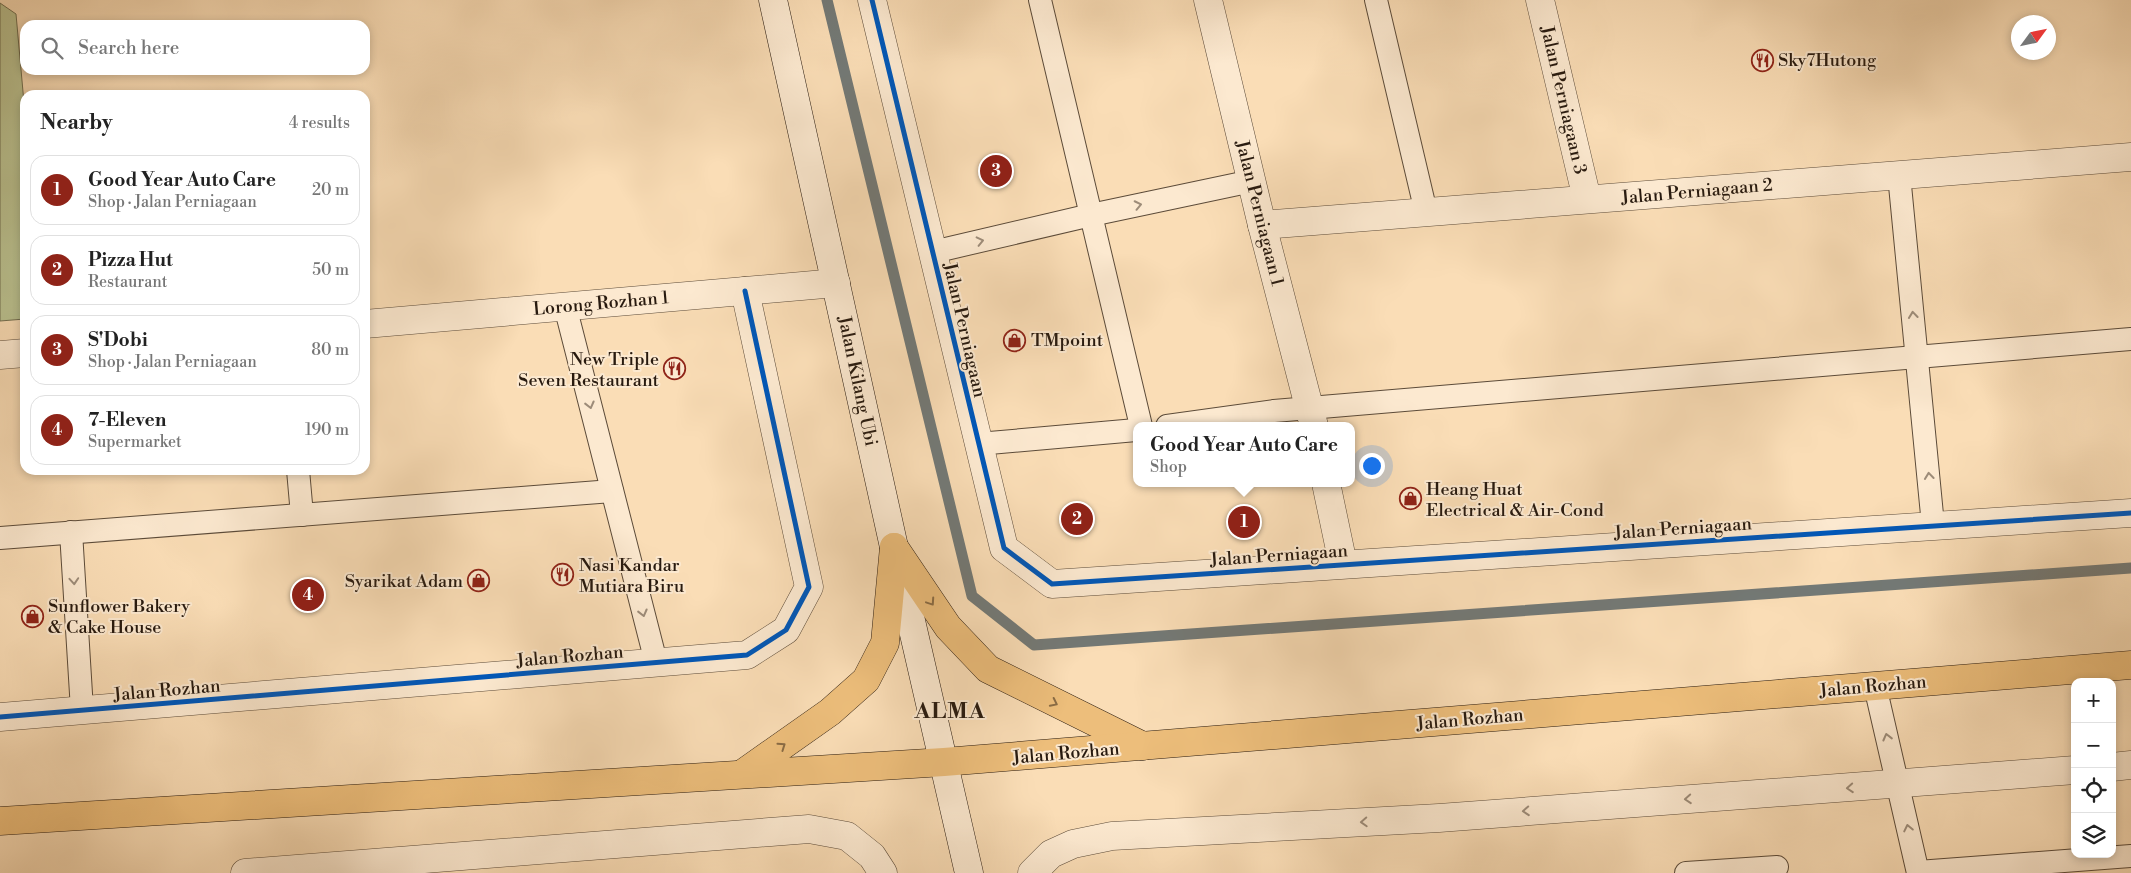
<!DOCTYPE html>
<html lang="en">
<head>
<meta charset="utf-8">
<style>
	:root { --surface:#fff; --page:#f2f2f2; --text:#222; --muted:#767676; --line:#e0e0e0; --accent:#8f2418 }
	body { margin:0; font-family:"Libre Bodoni",serif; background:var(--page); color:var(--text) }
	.controls { position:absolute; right:15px; bottom:15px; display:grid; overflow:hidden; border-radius:10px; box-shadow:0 2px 8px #0003 }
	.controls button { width:45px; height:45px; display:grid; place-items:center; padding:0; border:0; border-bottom:1px solid var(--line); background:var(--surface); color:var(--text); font:25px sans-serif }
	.compass { position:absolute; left:2011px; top:15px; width:45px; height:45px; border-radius:50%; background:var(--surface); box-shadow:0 2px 8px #0003; rotate:57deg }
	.you { position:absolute; left:1371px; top:465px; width:18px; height:18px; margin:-12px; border:4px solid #fff; border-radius:50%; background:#1a73e8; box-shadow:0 0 0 8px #1a73e833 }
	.badge { display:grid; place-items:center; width:32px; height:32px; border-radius:50%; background:var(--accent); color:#fff; font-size:16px; font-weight:700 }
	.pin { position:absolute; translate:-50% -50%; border:2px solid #fff; box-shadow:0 1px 5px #0006 }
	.popup { position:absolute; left:1133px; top:422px; width:222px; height:65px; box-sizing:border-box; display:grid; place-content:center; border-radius:10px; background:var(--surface); filter:drop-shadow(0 1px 4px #0005); font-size:16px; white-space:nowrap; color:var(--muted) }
	.popup b { font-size:19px; color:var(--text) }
	.popup::after { content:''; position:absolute; left:50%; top:100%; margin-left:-10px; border:10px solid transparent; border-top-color:var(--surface) }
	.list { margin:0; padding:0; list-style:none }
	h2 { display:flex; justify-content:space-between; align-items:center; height:65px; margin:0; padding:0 20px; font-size:21px }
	h2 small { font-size:16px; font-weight:400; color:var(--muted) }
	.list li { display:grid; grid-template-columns:32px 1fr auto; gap:15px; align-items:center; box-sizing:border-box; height:70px; margin:0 10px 10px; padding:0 10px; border:1px solid var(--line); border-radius:15px }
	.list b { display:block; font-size:19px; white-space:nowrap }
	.list p { margin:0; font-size:16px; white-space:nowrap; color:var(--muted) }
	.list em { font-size:16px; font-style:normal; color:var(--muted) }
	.icon { flex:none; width:28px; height:28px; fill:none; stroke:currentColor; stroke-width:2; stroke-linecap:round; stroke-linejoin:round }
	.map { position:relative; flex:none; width:2131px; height:873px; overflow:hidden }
	.search { position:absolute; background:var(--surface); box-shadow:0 2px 8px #0003; left:20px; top:20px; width:350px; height:55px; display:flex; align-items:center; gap:12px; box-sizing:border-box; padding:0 18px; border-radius:15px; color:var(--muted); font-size:19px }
	.panel { position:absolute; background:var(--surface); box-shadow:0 2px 8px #0003; left:20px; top:90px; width:350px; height:385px; border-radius:15px }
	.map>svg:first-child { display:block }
	.green { fill:#bac291; stroke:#716e50 }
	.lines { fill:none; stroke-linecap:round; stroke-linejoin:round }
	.stream { stroke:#737976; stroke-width:11 }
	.lane-casing { stroke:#5c4b39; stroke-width:24 }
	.street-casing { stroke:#5c4b39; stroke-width:29 }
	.secondary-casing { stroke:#281a0f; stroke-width:29 }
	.primary-casing { stroke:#281a0f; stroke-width:29 }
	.lane { stroke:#fce9d0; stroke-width:22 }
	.street { stroke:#fce9d0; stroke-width:28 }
	.secondary { stroke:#fce9d0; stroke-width:28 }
	.primary { stroke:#edbe7b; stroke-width:28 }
	.cycleway-casing { stroke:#fce9d0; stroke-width:8 }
	.cycleway { stroke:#0057b8; stroke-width:5 }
	.oneway { stroke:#9d8c79 }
	.oneway2 { stroke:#8a6c45 }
	.labels { text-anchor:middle; stroke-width:4; stroke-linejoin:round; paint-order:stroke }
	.poi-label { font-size:18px; fill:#281a0f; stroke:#fce9d0; text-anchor:start }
	.street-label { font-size:18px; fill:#281a0f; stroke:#fce9d0 }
	.district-label { font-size:22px; font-weight:bold; letter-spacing:1px; fill:#281a0f; stroke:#fce9d0 }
</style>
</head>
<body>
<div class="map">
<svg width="2131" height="873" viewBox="0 0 2131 873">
	<rect width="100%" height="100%" fill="#faddb6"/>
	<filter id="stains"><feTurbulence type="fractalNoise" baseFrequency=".004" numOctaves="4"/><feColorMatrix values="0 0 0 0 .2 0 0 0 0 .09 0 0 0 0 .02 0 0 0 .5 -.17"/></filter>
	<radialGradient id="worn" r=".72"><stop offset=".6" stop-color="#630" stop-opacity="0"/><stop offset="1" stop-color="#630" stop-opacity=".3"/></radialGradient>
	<path class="green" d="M0,3L16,14L25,114V319L0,321Z"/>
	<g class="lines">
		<path class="stream" d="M827,0L972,596L1034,645L2131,568"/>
		<defs>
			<g id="lane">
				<path d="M1040,0L1141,426"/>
				<path d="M1376,0L1426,212"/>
				<path d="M1899,175L1933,525"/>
				<path d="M933,252L1091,215L1252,181"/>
				<path d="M565,306L656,662"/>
				<path d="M1167,426L1274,411L2131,339"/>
				<path d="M978,444L1136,430"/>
				<path d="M298,470L302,515"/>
				<path d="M71,532L82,710"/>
				<path d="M0,538L612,491"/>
				<path d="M1875,686L1918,873"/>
				<path d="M1918,872L2131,856"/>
				<path d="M1686,873L1777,867"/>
			</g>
			<g id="street">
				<path d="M872,0L1004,548L1052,584L2131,513"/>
				<path d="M1208,0L1262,225L1314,426"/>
				<path d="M1540,0L1587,199"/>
				<path d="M1262,225L2131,157"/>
				<path d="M365,324L836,283"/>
				<path d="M0,355L25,353"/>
				<path d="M1326,483L1343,564"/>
				<path d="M0,717L747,655L786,630L809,587L745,291"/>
				<path d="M2112,767L2131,765"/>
				<path d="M245,873L809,829L847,836L872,856L883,873"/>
				<path d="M1032,873L1051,854L1073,844L1112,836L1439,818L2075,770"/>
			</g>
			<path id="secondary" d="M773,0L894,547L969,873"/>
			<g id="primary">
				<path d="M894,547L948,627L988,669L1143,746"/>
				<path d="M742,774L830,712L866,680L885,643L894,547"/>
				<path d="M0,821L944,762L2131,665"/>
			</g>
		</defs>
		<use href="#lane" class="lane-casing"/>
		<use href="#street" class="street-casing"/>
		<use href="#secondary" class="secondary-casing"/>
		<use href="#primary" class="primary-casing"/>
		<use href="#lane" class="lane"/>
		<use href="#street" class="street"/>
		<use href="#secondary" class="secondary"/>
		<use href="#primary" class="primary"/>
		<defs>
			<g id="cycleway">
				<path d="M872,0L1004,548L1052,584L2131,513"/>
				<path d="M0,717L747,655L786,630L809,587L745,291"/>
			</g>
		</defs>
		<use href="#cycleway" class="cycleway-casing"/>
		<use href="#cycleway" class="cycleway"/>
	</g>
	<defs><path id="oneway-chevron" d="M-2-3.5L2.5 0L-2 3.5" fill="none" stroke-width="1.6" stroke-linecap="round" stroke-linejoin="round" transform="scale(1.25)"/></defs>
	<g class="oneway">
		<use href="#oneway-chevron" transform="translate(1138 205) rotate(-12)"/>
		<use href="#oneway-chevron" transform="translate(980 241) rotate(-13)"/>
		<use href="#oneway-chevron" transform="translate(1913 315) rotate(-96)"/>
		<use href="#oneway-chevron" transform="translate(590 405) rotate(76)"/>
		<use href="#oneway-chevron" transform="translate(1929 476) rotate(-96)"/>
		<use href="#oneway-chevron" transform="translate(74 581) rotate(86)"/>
		<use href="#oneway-chevron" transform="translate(643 613) rotate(76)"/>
		<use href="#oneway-chevron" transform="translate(1887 737) rotate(-104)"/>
		<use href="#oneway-chevron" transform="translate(1850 788) rotate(176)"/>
		<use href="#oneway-chevron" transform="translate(1688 799) rotate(176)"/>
		<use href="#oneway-chevron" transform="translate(1526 811) rotate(176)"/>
		<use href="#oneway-chevron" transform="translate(1364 822) rotate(177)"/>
		<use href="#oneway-chevron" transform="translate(1908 828) rotate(-102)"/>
	</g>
	<g class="oneway2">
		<use href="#oneway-chevron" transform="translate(931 602) rotate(56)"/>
		<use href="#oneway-chevron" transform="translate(1054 703) rotate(26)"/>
		<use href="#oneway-chevron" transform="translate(782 746) rotate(-35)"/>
	</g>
	<defs>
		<symbol id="restaurant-ring" viewBox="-11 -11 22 22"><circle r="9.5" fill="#fce9d0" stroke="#8f2418" stroke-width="1.5"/><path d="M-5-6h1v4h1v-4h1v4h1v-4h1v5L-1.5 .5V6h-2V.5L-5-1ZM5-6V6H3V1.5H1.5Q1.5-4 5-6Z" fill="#8f2418"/></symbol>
		<symbol id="shop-ring" viewBox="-11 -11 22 22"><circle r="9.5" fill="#fce9d0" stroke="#8f2418" stroke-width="1.5"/><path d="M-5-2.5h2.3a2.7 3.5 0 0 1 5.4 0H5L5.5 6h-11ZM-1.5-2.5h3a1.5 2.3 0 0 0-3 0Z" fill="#8f2418"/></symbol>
	</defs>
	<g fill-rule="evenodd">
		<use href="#restaurant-ring" x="1750" y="48" width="25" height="25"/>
		<use href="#shop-ring" x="1002" y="328" width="25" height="25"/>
		<use href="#restaurant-ring" x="662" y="356" width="25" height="25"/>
		<use href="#shop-ring" x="1398" y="486" width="25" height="25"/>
		<use href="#restaurant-ring" x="550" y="562" width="25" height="25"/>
		<use href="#shop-ring" x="466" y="568" width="25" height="25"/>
		<use href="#shop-ring" x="20" y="604" width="25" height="25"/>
	</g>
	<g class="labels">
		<g class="poi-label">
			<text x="1778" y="66">Sky7Hutong</text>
			<text x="1031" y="346">TMpoint</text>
			<text x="659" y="365" text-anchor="end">New Triple<tspan x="659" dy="21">Seven Restaurant</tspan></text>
			<text x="1426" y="495">Heang Huat<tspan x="1426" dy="21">Electrical &amp; Air-Cond</tspan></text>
			<text x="579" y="571">Nasi Kandar<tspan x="579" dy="21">Mutiara Biru</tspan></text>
			<text x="463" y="587" text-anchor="end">Syarikat Adam</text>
			<text x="48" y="612">Sunflower Bakery<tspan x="48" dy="21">&amp; Cake House</tspan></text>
		</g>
		<g class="street-label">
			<text transform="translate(1564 100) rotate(77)" y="6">Jalan Perniagaan 3</text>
			<text transform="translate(1697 191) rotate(-5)" y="6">Jalan Perniagaan 2</text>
			<text transform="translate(1260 213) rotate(76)" y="6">Jalan Perniagaan 1</text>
			<text transform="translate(601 303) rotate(-5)" y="6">Lorong Rozhan 1</text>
			<text transform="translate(965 330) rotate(77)" y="6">Jalan Perniagaan</text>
			<text transform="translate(858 381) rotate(78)" y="6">Jalan Kilang Ubi</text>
			<text transform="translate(1683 528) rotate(-4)" y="6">Jalan Perniagaan</text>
			<text transform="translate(1279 555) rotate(-4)" y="6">Jalan Perniagaan</text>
			<text transform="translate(570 656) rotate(-5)" y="6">Jalan Rozhan</text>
			<text transform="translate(1873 686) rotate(-5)" y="6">Jalan Rozhan</text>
			<text transform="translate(167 690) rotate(-5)" y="6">Jalan Rozhan</text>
			<text transform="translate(1470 719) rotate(-5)" y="6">Jalan Rozhan</text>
			<text transform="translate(1066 753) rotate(-5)" y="6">Jalan Rozhan</text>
		</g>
		<g class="district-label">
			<text x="950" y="718">ALMA</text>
		</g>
	</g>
	<rect width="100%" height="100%" filter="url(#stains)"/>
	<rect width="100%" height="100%" fill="url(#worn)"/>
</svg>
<div class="controls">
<button>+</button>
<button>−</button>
<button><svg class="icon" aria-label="locate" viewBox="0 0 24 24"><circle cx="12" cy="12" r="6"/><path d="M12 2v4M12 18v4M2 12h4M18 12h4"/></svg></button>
<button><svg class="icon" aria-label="layers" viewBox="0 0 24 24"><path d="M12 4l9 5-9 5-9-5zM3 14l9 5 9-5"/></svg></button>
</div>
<svg class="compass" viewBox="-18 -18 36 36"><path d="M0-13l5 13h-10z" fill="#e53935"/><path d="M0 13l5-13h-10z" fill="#767676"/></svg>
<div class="you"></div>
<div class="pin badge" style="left:1244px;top:522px">1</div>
<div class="popup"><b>Good Year Auto Care</b>Shop</div>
<div class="pin badge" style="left:1077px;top:519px">2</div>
<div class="pin badge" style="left:996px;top:171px">3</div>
<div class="pin badge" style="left:308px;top:595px">4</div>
<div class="search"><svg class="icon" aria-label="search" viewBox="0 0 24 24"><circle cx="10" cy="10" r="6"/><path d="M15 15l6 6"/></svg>Search here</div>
<section class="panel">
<h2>Nearby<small>4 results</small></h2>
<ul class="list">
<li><span class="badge">1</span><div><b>Good Year Auto Care</b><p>Shop · Jalan Perniagaan</p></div><em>20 m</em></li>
<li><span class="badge">2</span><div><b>Pizza Hut</b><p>Restaurant</p></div><em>50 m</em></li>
<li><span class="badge">3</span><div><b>S'Dobi</b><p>Shop · Jalan Perniagaan</p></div><em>80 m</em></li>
<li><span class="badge">4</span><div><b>7-Eleven</b><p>Supermarket</p></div><em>190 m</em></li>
</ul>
</section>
</div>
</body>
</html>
